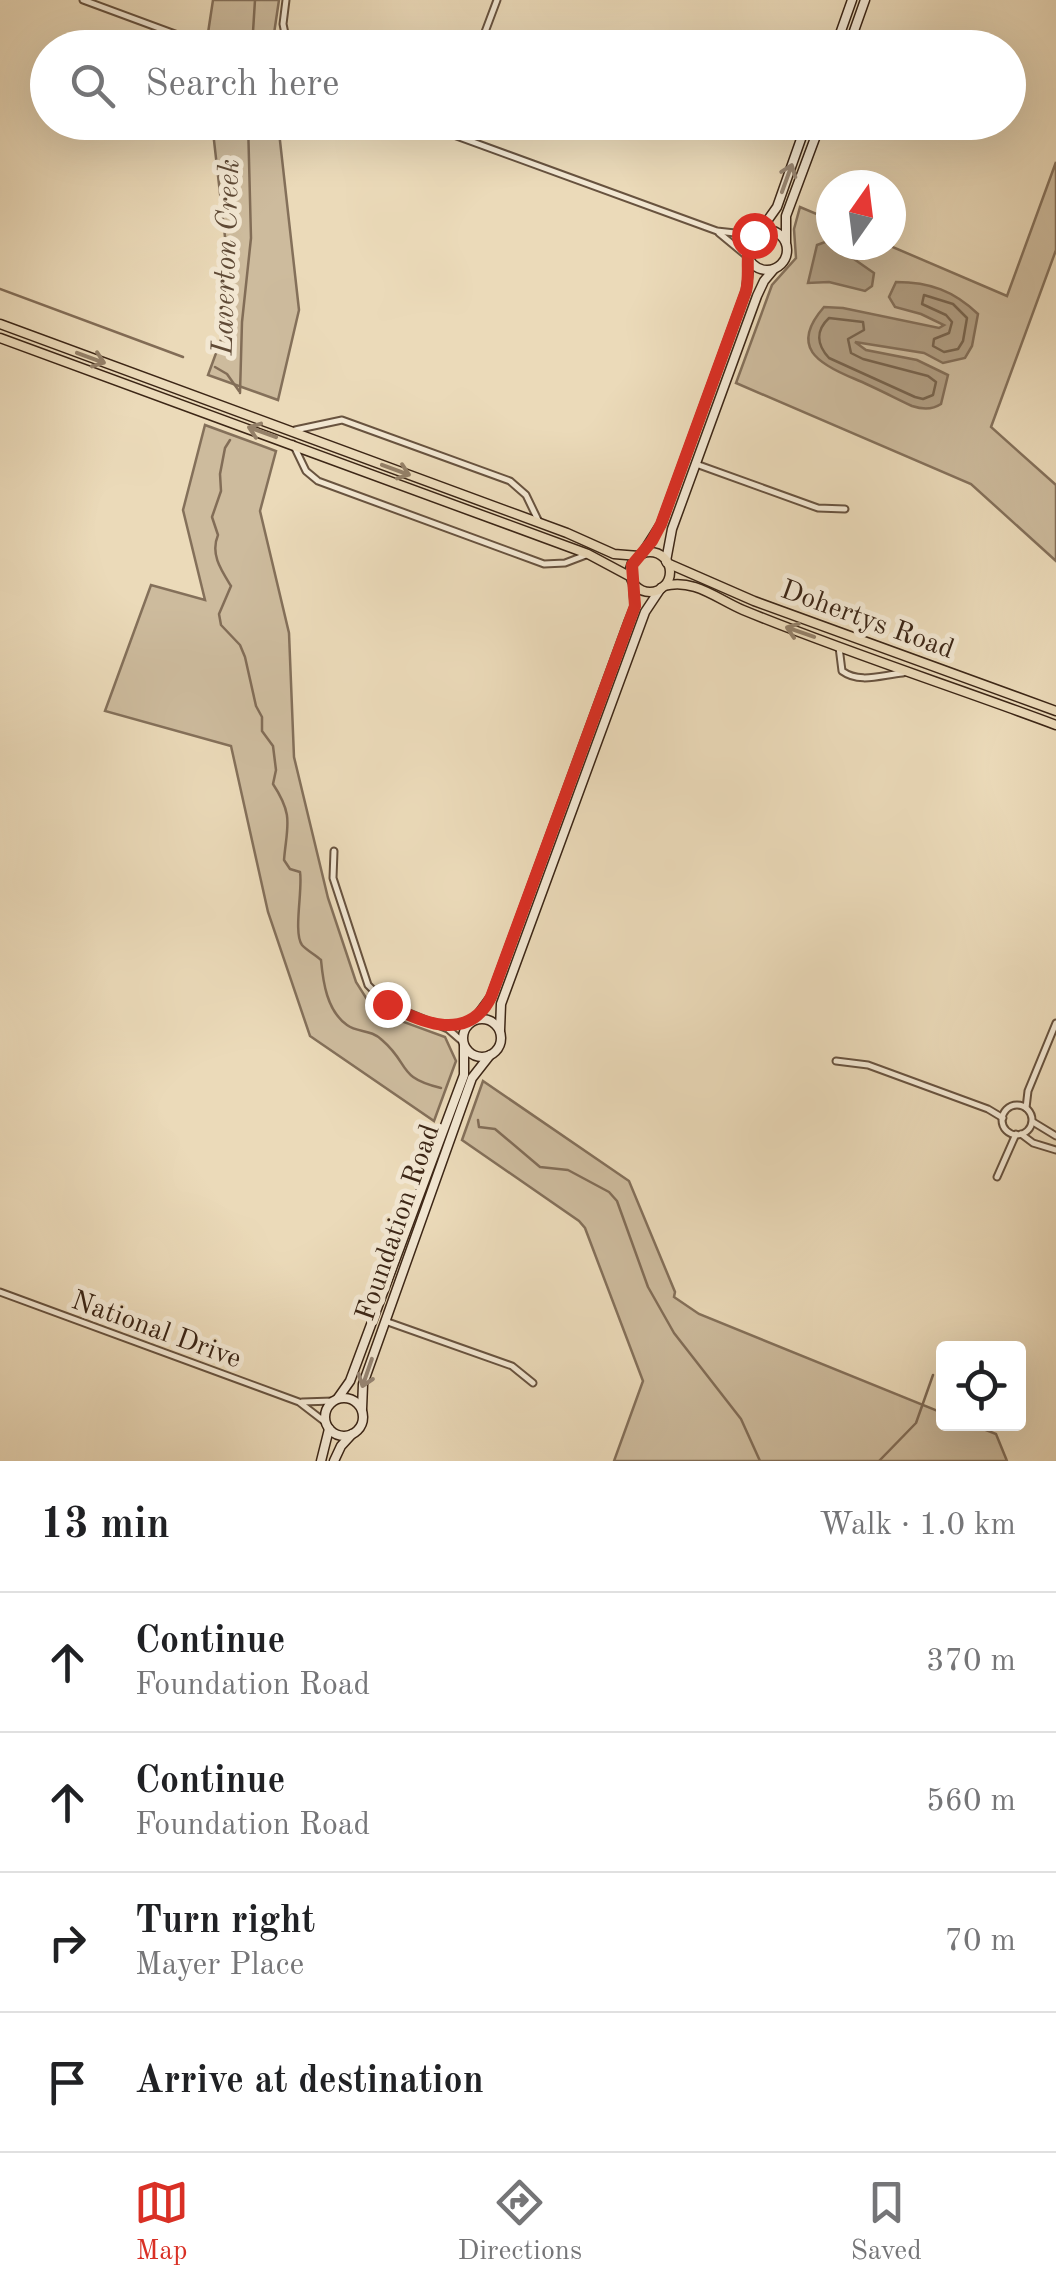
<!DOCTYPE html>
<html lang="en">
<head>
<meta charset="utf-8">
<style>
  body { margin:0; font-family:"Old Standard TT",serif; background:#f2f2f2; color:#202124 }
  .controls { position:absolute; right:30px; bottom:30px; display:grid; overflow:hidden; border-radius:10px; box-shadow:0 10px 40px #0002 }
  .controls button { width:90px; height:90px; display:grid; place-items:center; padding:0; border:0; border-bottom:2px solid #e0e0e0; background:#fff; color:#202124; font:50px sans-serif }
  .compass { position:absolute; left:816px; top:170px; width:90px; height:90px; border-radius:50%; background:#fff; box-shadow:0 10px 40px #0002; rotate:14deg }
  .stop { position:absolute; width:30px; height:30px; margin:-22px; border:8px solid #d93025; border-radius:50%; background:#fff }
  .stop.end { background:#d93025; border-color:#fff; box-shadow:0 2px 10px #0008 }
  .list { margin:0; padding:0; list-style:none }
  h2 { display:flex; justify-content:space-between; align-items:center; height:130px; margin:0; padding:0 40px; font-size:42px }
  h2 small { font-size:32px; font-weight:400; color:#757577 }
  .list li { display:grid; grid-template-columns:65px 1fr auto; gap:30px; align-items:center; box-sizing:border-box; height:140px; padding:0 40px; border-top:2px solid #e0e0e0 }
  .list b { display:block; font-size:38px; white-space:nowrap }
  .list p { margin:0; font-size:32px; white-space:nowrap; color:#757577 }
  .list em { font-size:32px; font-style:normal; color:#757577 }
  .icon { flex:none; width:55px; height:55px; fill:none; stroke:currentColor; stroke-width:2; stroke-linecap:round; stroke-linejoin:round }
  .map { position:relative; flex:none; width:1056px; height:1461px; overflow:hidden }
  .search { position:absolute; background:#fff; box-shadow:0 10px 40px #0002; left:30px; right:30px; top:30px; height:110px; display:flex; align-items:center; gap:25px; box-sizing:border-box; padding:0 35px; border-radius:55px; color:#757577; font-size:38px }
  .sheet { height:690px; background:#fff }
  nav { display:flex; justify-content:space-around; align-items:center; box-sizing:border-box; height:140px; border-top:2px solid #e0e0e0; background:#fff; font-size:28px; color:#757577 }
  nav a { display:grid; justify-items:center; gap:5px }
  nav .on { color:#d93025 }
  .map>svg:first-child { display:block }
  .green { fill:#cdbb9d; stroke:#84705a; stroke-width:2.5 }
  .water { fill:#b09d82; stroke:#826d57; stroke-width:2.5 }
  .lines { fill:none; stroke-linecap:round; stroke-linejoin:round }
  .shore { stroke:#76624c; stroke-width:2.5 }
  .stream { stroke:#826d57; stroke-width:2.5 }
  .street-casing { stroke:#68533f; stroke-width:9 }
  .secondary-casing { stroke:#3c2616; stroke-width:11 }
  .primary-casing { stroke:#3c2616; stroke-width:11 }
  .street { stroke:#f2e7d2; stroke-width:5 }
  .secondary { stroke:#f2e7d2; stroke-width:8 }
  .primary { stroke:#ebdab9; stroke-width:8 }
  .oneway { stroke:#978674 }
  .oneway2 { stroke:#948068 }
  .route { stroke:#d93025; stroke-width:12 }
  .labels { text-anchor:middle; stroke-width:10; stroke-linejoin:round; paint-order:stroke }
  .street-label { font-size:28px; fill:#3c2616; stroke:#f2e7d2 }
  .water-label { font-size:30px; font-style:italic; fill:#5f4a36; stroke:#f2e7d2 }
</style>
</head>
<body>
<div class="map">
<svg width="1056" height="1461" viewBox="0 0 1056 1461">
  <rect width="100%" height="100%" fill="#ebdab9"/>
  <filter id="stains"><feTurbulence type="fractalNoise" baseFrequency=".002" numOctaves="4"/><feColorMatrix values="0 0 0 0 .2 0 0 0 0 .09 0 0 0 0 .02 0 0 0 .5 -.17"/></filter>
  <radialGradient id="worn" r=".72"><stop offset=".6" stop-color="#630" stop-opacity="0"/><stop offset="1" stop-color="#630" stop-opacity=".3"/></radialGradient>
  <g class="green">
    <path d="M213,0h66l-7,47h-24l-40,-14z"/>
    <path d="M212,123h66l21,187 -21,90 -70,-25 25,-68z"/>
    <path d="M1056,162v88l-65,177 65,58v76l-85,-77 -235,-101 36,-98 24,-27 -2,-29 6,-22 31,13v25h57l119,51z"/>
    <path d="M205,425l71,26 -16,60 29,122 5,124 34,141 28,84 12,19 22,16 55,20 11,24 -22,60 -124,-85 -42,-124 -37,-166 -126,-35 46,-126 54,15 -22,-90z"/>
    <path d="M483,1081l146,100 46,111 -1,5 25,17 244,99 1,11h27l25,10 11,27h-393l29,-80 -58,-153 -6,-7 -117,-81z"/>
  </g>
  <g class="water">
    <path d="M828,241l46,32 -2,13 -7,5 -36,-9 -21,1 9,-38z"/>
    <path d="M896,282c34,0 58,9 82,32l-6,32 -7,12 -22,5 -19,-10 -69,-11 11,8 51,10 31,15 -7,29c-9,6 -20,5 -29,2 -19,-9 -38,-19 -57,-27 -37,-15 -66,-32 -31,-72l19,1 96,20 5,-3 -23,-11 -26,-7 -6,-10z"/>
  </g>
  <g class="lines">
    <g class="shore">
      <path d="M924,295l29,9 14,14 -4,23 -5,8 -14,3 -11,-6 1,-7 15,-6 3,-11 -6,-7 -24,-11z"/>
      <path d="M829,318l34,4 1,8 -16,9 3,14 12,6 65,17 8,6 -3,13 -10,4 -8,-2 -86,-39c-12,-13 -14,-27 0,-40z"/>
    </g>
    <g class="stream">
      <path d="M252,48l3,-48"/>
      <path d="M0,289l183,68"/>
      <path d="M215,367l12,7 12,17"/>
      <path d="M240,393l2,-71 9,-84 -3,-116"/>
      <path d="M230,440l-5,8 -5,26 1,17 -9,26 6,18c-8,19 3,35 13,51l-12,28 2,11 19,20 5,12 11,49 6,11v14l11,15 3,24 -3,14c21,32 14,41 11,76l6,9 10,3c3,17 -7,61 2,73 4,5 14,10 19,15 2,22 6,51 26,65 11,8 24,4 35,15 29,25 14,37 59,48"/>
      <path d="M478,1120l1,7 16,2 45,38 28,3 41,22 8,9 31,86 26,46 67,86 19,42"/>
      <path d="M879,1461l37,-38 17,-48"/>
    </g>
    <g class="street-casing">
      <g id="street">
        <path d="M83,0l130,48"/>
        <path d="M286,0l-3,24 5,24"/>
        <path d="M479,48l18,-48"/>
        <path d="M418,122l299,109 36,4"/>
        <path d="M447,133l4,-11"/>
        <path d="M719,233l29,24"/>
        <path d="M295,430l47,-10 168,61 16,14 13,27"/>
        <path d="M293,444l13,27 12,10 226,83 21,-1 21,-8"/>
        <path d="M696,464l122,44 27,1"/>
        <path d="M839,647l3,24c18,13 39,4 61,2"/>
        <path d="M334,851l-1,27 35,107 19,19 61,25 15,13"/>
        <path d="M448,1026l24,-5"/>
        <path d="M836,1061l32,4 120,44 15,9"/>
        <circle cx="1017" cy="1120" r="15"/>
        <path d="M1026,1108l2,-17 28,-68"/>
        <path d="M1033,1122l23,14"/>
        <path d="M1021,1134l12,9 23,7"/>
        <path d="M997,1177l19,-43"/>
        <path d="M0,1292l299,110 26,20"/>
        <path d="M385,1321l127,45 21,17"/>
        <path d="M302,1402l31,-1"/>
      </g>
    </g>
    <g class="secondary-casing">
      <g id="secondary">
        <path d="M835,48l17,-48"/>
        <path d="M848,48l17,-48"/>
        <circle cx="767" cy="250" r="20"/>
        <path d="M760,231l17,-24 30,-85"/>
        <path d="M786,242v-26l35,-94"/>
        <path d="M642,554l19,-30 85,-233 4,-30"/>
        <path d="M666,561l6,-32 85,-233 7,-15 10,-12"/>
        <circle cx="482" cy="1038" r="19"/>
        <path d="M474,1020l17,-23 138,-376 6,-15 -2,-25"/>
        <path d="M500,1030l1,-26 144,-392 16,-24"/>
        <circle cx="344" cy="1417" r="19"/>
        <path d="M338,1398l12,-17 114,-306v-29"/>
        <path d="M362,1409l1,-25 109,-306 18,-23"/>
        <path d="M321,1461l8,-32"/>
        <path d="M334,1461l7,-15 11,-12"/>
      </g>
    </g>
    <g class="primary-casing">
      <g id="primary">
        <path d="M0,324l567,209 47,21 25,2"/>
        <path d="M0,338l588,216 43,23"/>
        <circle cx="650" cy="572" r="20"/>
        <path d="M667,563l87,38 302,110"/>
        <path d="M664,586c30,-8 53,13 79,24 102,42 209,76 313,115"/>
      </g>
    </g>
    <use href="#street" class="street"/>
    <use href="#secondary" class="secondary"/>
    <use href="#primary" class="primary"/>
  </g>
  <defs><path id="oneway-shaft" d="M-6 0H5M1.5-3L5.5 0L1.5 3" fill="none" stroke-width="1.6" stroke-linecap="round" stroke-linejoin="round" transform="scale(2.5)"/></defs>
  <g class="oneway">
    <use href="#oneway-shaft" transform="translate(787 178) rotate(-70)"/>
    <use href="#oneway-shaft" transform="translate(367 1373) rotate(109)"/>
  </g>
  <g class="oneway2">
    <use href="#oneway-shaft" transform="translate(91 358) rotate(20)"/>
    <use href="#oneway-shaft" transform="translate(262 432) rotate(-160)"/>
    <use href="#oneway-shaft" transform="translate(396 470) rotate(20)"/>
    <use href="#oneway-shaft" transform="translate(800 632) rotate(-161)"/>
  </g>
  <g class="lines">
    <path class="route" d="M387,1004c36,20 82,38 104,-7l144,-391 -3,-41 20,-24 9,-17 85,-233c5,-19 -3,-40 8,-56"/>
  </g>
  <g class="labels">
    <g class="street-label">
      <text transform="translate(868 618) rotate(20)" y="10">Dohertys Road</text>
      <text transform="translate(396 1222) rotate(-71)" y="10">Foundation Road</text>
      <text transform="translate(157 1328) rotate(20)" y="10">National Drive</text>
    </g>
    <g class="water-label">
      <text transform="translate(225 257) rotate(-88)" y="10">Laverton Creek</text>
    </g>
  </g>
  <rect width="100%" height="100%" filter="url(#stains)"/>
  <rect width="100%" height="100%" fill="url(#worn)"/>
</svg>
<div class="controls">
<button><svg class="icon" aria-label="locate" viewBox="0 0 24 24"><circle cx="12" cy="12" r="6"/><path d="M12 2v4M12 18v4M2 12h4M18 12h4"/></svg></button>
</div>
<svg class="compass" viewBox="-18 -18 36 36"><path d="M0-13l5 13h-10z" fill="#e53935"/><path d="M0 13l5-13h-10z" fill="#757577"/></svg>
<div class="stop" style="left:754px;top:235px"></div>
<div class="stop end" style="left:387px;top:1004px"></div>
<div class="search"><svg class="icon" aria-label="search" viewBox="0 0 24 24"><circle cx="10" cy="10" r="6"/><path d="M15 15l6 6"/></svg>Search here</div>
</div>
<section class="sheet">
<h2>13 min<small>Walk · 1.0 km</small></h2>
<ul class="list">
<li><svg class="icon" aria-label="ahead" viewBox="0 0 24 24"><path d="M12 20V5M6 11l6-6 6 6"/></svg><div><b>Continue</b><p>Foundation Road</p></div><em>370 m</em></li>
<li><svg class="icon" aria-label="ahead" viewBox="0 0 24 24"><path d="M12 20V5M6 11l6-6 6 6"/></svg><div><b>Continue</b><p>Foundation Road</p></div><em>560 m</em></li>
<li><svg class="icon" aria-label="right" viewBox="0 0 24 24"><path d="M7 20v-9h11M14 6l5 5-5 5"/></svg><div><b>Turn right</b><p>Mayer Place</p></div><em>70 m</em></li>
<li><svg class="icon" aria-label="arrive" viewBox="0 0 24 24"><path d="M6 21V4h12l-3 4 3 4H6"/></svg><div><b>Arrive at destination</b></div></li>
</ul>
</section>
<nav>
<a class="on"><svg class="icon" aria-label="map" viewBox="0 0 24 24"><path d="M3 6l6-2 6 2 6-2v14l-6 2-6-2-6 2zM9 4v14M15 6v14"/></svg>Map</a>
<a><svg class="icon" aria-label="directions" viewBox="0 0 24 24"><path d="M12 3l9 9-9 9-9-9zM9 14v-3h6M13 9l2 2-2 2"/></svg>Directions</a>
<a><svg class="icon" aria-label="saved" viewBox="0 0 24 24"><path d="M7 4h10v16l-5-4-5 4z"/></svg>Saved</a>
</nav>
</body>
</html>
